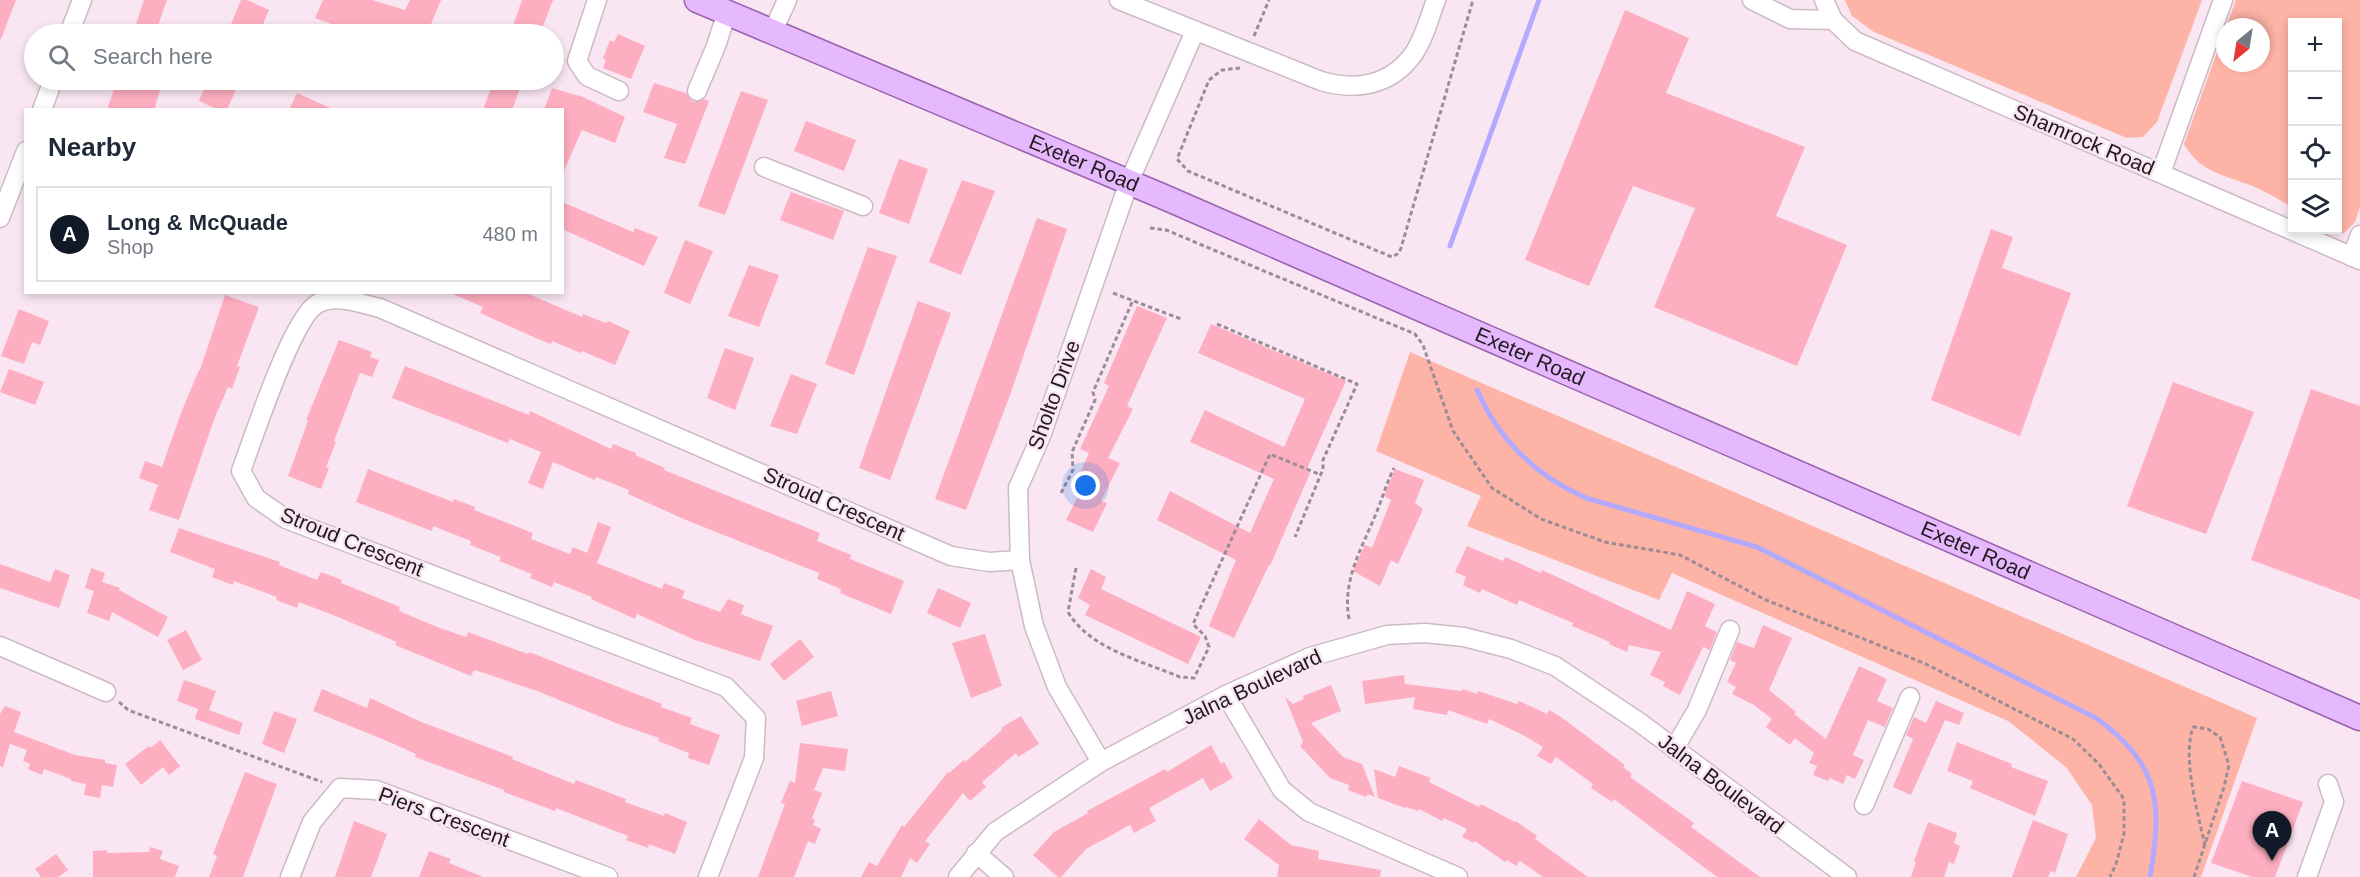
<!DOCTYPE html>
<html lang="en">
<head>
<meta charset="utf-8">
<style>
  body { margin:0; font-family:Helvetica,sans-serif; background:#f6f6f7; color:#1f2937 }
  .controls { position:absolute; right:18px; top:18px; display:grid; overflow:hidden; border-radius:0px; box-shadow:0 3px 9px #0003 }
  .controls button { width:54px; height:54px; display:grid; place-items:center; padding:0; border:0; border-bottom:2px solid #e0e1e3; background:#fff; color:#1f2937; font:30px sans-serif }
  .compass { position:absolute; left:2216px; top:18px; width:54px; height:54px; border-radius:50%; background:#fff; box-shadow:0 3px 9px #0003; rotate:210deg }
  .you { position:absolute; left:1086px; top:486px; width:21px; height:21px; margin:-15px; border:4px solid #fff; border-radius:50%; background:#1a73e8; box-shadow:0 0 0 9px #1a73e833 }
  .badge { display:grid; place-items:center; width:39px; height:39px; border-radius:50%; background:#111827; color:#fff; font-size:20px; font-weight:700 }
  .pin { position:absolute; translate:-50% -50px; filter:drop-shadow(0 2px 3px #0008) }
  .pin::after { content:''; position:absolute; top:32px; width:21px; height:18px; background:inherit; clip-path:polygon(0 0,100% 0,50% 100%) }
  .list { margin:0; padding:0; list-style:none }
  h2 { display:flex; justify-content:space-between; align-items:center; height:78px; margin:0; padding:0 24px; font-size:26px }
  h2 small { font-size:20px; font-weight:400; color:#747a83 }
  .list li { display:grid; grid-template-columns:39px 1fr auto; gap:18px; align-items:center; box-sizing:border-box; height:96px; margin:0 12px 12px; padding:0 12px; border:2px solid #e0e1e3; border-radius:0px }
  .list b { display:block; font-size:22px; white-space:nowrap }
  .list p { margin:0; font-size:20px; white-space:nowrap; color:#747a83 }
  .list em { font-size:20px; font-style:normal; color:#747a83 }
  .icon { flex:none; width:33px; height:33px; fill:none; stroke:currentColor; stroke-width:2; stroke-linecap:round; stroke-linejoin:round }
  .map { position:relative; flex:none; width:2360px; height:877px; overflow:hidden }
  .search { position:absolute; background:#fff; box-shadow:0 3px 9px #0003; left:24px; top:24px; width:540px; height:66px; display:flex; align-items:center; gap:15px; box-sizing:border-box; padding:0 21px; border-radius:33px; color:#747a83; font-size:22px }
  .panel { position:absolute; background:#fff; box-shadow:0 3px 9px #0003; left:24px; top:108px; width:540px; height:186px; border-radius:0px }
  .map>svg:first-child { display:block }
  .green { fill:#fdb3a6 }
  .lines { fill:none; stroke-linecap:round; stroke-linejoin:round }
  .stream { stroke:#b3a9fd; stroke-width:5 }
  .building { fill:#feaec1 }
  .minor-casing { stroke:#ccbac6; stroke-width:21 }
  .major-casing { stroke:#9762ae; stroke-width:27 }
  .path { stroke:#9a8d95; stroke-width:3; stroke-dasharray:4.5 3; stroke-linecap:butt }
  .minor { stroke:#fff; stroke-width:18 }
  .major { stroke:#e6b8fd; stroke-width:24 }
  .labels { text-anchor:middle; stroke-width:5; stroke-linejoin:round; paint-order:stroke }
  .street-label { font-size:21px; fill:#211a1e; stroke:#f9e6f2 }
</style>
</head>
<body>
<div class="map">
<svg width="2360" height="877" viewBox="0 0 2360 877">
  <rect width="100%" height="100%" fill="#f9e6f2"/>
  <g class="green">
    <path d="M1845,0h357l-45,122 -14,15 -16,1 -253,-106 -22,-16z"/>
    <path d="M2236,0h124v207l-5,15 -12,12 -8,-4h3v-208h-46v185c-12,-7 -24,-14 -37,-20 -29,-12 -54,-13 -71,-43l41,-114v33h36v-36h-35z"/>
    <path d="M1410,352l847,366 -56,159h-125l20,-39 -4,-33 -26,-38 -58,-46 -336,-148 -13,27 -192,-74 14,-30 -105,-45z"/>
  </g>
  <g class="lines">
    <g class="stream">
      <path d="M1450,246l89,-246"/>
      <path d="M1477,390c22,50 59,86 109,108l171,49 339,171c63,46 67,84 54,159"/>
    </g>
  </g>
  <g class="building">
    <path d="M0,0h16l-15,39h-1z"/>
    <path d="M144,0h23l-12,34h-22z"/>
    <path d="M241,0h6l22,10 -10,24h-32z"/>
    <path d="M323,0h49l33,10 5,-10h31l-14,34h-68l-44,-16z"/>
    <path d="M522,0h31l-13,34h-30z"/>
    <path d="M1625,10l64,28 -23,55 139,54 -29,69 71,29 -50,121 -143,-59 41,-99 -62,-22 -44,100 -64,-26z"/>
    <path d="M618,34l27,12 -14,33 -28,-11 3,-8 -3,-2 7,-18 4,2z"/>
    <path d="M117,80h23l21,7 -7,23h-47z"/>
    <path d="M208,80h32l-13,30h-8l-20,-9z"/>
    <path d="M494,80h29l-11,30h-29z"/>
    <path d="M654,83l32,10 7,9 11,-3 5,2 -24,63 -21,-6 13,-34 -34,-12z"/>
    <path d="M552,88l31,9 42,20 -10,26 -33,-13 -20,45v-65h-18z"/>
    <path d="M741,91l27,9 -43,115 -27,-9z"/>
    <path d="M297,93l38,17h-46z"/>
    <path d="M806,121l50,19 -12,31 -50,-20z"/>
    <path d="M899,159l29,10 -19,55 -30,-11z"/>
    <path d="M962,180l33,11 -34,84 -32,-13z"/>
    <path d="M791,192l53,19 -11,29 -53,-20z"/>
    <path d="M562,202l71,30 2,-4 23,9 -14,29 -82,-37z"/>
    <path d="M1037,218l30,11 -58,169 -43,112 -31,-11z"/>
    <path d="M1991,229l22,8 -11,31 69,25 -51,143 -89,-36z"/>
    <path d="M685,240l28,11 -23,53 -26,-11z"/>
    <path d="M868,247l29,9 -43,119 -29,-11z"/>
    <path d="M749,265l30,10 -20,52 -31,-11z"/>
    <path d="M448,292h76l58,25 1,-3 23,9 2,-2 22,10 -15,34 -33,-14 -1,2 -29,-12 -1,3 -13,-5 -58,-26 3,-6z"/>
    <path d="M225,295l34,12 -22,59 3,1 -8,22 -4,-2 -13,30 -36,103 -30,-10 9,-25 -19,-7 6,-17 17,6 19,-54 18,-43h1z"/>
    <path d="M918,301l33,12 -61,167 -31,-12z"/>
    <path d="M1137,306l30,12 -40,88 6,3 -25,49 12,5 -19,38 6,2 -14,29 -27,-12 13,-26 -7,-3 17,-38 -9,-4 29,-63 -5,-3z"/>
    <path d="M19,309l30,12 -9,24 -8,-3 -8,22 -23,-8z"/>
    <path d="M1211,324l135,57 -40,90 4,2 -40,93 -1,-1 -35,73 -25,-12 27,-66 -79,-40 13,-29 80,42 24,-54 -84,-37 15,-32 79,37 21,-48 -107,-46z"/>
    <path d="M339,340l33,12 -2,5 9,3 -7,17 -12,-4 -26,68 2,1 -10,25 3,1 -8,21 -33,-13 20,-55 -2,-1z"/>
    <path d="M725,348l29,10 -19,52 -28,-12z"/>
    <path d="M405,366l124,49 1,-4 81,38 2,-5 23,9 -1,2 30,13 -1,2 156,63 -3,8 34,14 -1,4 54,22 -13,33 -51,-21 1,-4 -24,-10 2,-6 -133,-53 -58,-26 1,-4 -33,-13 -1,3 -42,-18 -10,27 -15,-6 13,-31 -31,-13 -2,4 -116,-45z"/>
    <path d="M9,369l35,13 -9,23 -35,-13z"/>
    <path d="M791,374l26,10 -20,50 -27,-8z"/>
    <path d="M2173,382l81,30 -48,122 -79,-28z"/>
    <path d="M2311,389l49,17v194l-109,-40z"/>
    <path d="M368,469l85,33 1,-3 21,8 -1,3 59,23 -2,6 39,15 3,-7 14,6 11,-31 13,5 -14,36 65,26 2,-6 21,8 -3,7 38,14 8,-13 16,6 -3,9 2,1 30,11 -13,35 -65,-21 -58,-26 -2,5 -44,-20 1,-2 -38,-15 -2,5 -22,-9 2,-4 -33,-13 2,-4 -31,-12 1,-4 -38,-15 -1,5 -76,-29z"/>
    <path d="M1395,469l29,11 -9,23 8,6 -25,55 -7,-4 -11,26 -27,-15 12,-26 7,3 19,-48 -7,-4z"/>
    <path d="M179,528l101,34 -1,3 38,15 4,-8 21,8 -1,3 59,24 -1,4 38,16 29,10 2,-5 60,22 1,-2 133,52 -1,3 31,11 -2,6 30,11 -11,30 -21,-7 1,-5 -31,-12 1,-3 -38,-13 -84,-34 -59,-20 -4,-1 -3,6 -76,-31 2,-3 -59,-25 -39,-15 -2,6 -21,-8 1,-3 -43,-16 -1,4 -21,-8 3,-8 -45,-17z"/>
    <path d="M1467,546l36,15 2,-4 36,16 1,-3 129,60 16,-39 28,13 -10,22 12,6 -7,18 -7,-3 -23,48 -17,-9 2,-4 -15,-7 11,-23 -32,-7 -2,7 -18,-8 1,-2 -38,-16 1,-3 -54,-23 -2,5 -35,-16 -2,4 -17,-8 3,-8 -11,-5z"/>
    <path d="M0,564l50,18 5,-13 15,6 -11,33 -59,-20z"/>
    <path d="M91,568l14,5 -3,9 18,6 -1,2 49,27 -10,20 -46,-25 -3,9 -22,-8 7,-22 -9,-3z"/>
    <path d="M1091,569l15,8 -5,12 100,48 -13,27 -103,-49 5,-10 -12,-7z"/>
    <path d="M938,588l33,15 -11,25 -33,-15z"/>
    <path d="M1763,625l29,13 -23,52 27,22 -2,2 32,25 33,-73 28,13 -10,22 16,7 -8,19 -17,-7 -15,35 11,5 -9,19 -8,-4 -4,9 -13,-6 -2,3 -15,-6 4,-9 -8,-3 5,-10 -19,-15 -5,7 -24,-18 6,-8 -18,-14 -22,-11 4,-7 -9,-5 9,-19 -6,-3 7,-18 17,6z"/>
    <path d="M186,630l16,30 -19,10 -16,-30z"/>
    <path d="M985,634l17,52 -31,12 -19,-55z"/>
    <path d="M800,639l14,18 -30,24 -14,-17z"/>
    <path d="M1404,675l1,9 57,7 1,-2 14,5 1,-3 39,13 2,-3 28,13 2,-4 12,7 64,48 -2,2 9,7 -2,3 64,46 -3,4 69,50h-43l-103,-78 -2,3 -21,-14 2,-4 -37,-27 -5,7 -14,-8 6,-9 -20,-12 -34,-16 -2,5 -39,-14 -1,5 -34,-6 2,-12 -50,7 -3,-23z"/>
    <path d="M184,680l32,11 -7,19 34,13 -4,12 -44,-16 3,-10 -21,-8z"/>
    <path d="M1331,685l10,26 -30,12 32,34 19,7 13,33 -7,-3 -2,3 -18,-7 1,-5 -19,-7 -30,-32 3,-4 -18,-45 8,7 11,-5 -1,-3z"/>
    <path d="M322,689l45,19 3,-10 49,23 94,36 -1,2 25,10 37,15 2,-4 50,19 -1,3 39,14 1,-3 22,9 -12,32 -26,-10 -1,4 -22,-8 2,-4 -72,-28 -1,3 -51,-19v-2l-89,-33 1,-3 -29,-13 -74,-30z"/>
    <path d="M831,691l7,25 -36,10 -6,-25z"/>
    <path d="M1936,701l28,12 -5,12 -14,-5 -34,75 -18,-8 20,-48 -7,-4 8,-18 12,6z"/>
    <path d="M5,706l16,6 -7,20 61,23 30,5v3l12,2 -4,22 -11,-2 -2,13 -16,-3 2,-11 -15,-3v-2l-27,-10 -2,6 -14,-6 2,-5 -7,-3 4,-11 -17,-6 -7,23 -3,-1v-52z"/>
    <path d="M274,711l23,8 -13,34 -22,-9z"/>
    <path d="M1021,716l18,28 -21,13 -2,-4 -34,29 4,5 -16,14 -7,-8 -38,48 5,3 -13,19 -7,-5 -9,19h-40l8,-15 8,4 25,-41 2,2 44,-55 1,1 15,-13 1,2 37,-32 -1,-2z"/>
    <path d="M160,740l20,26 -11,9 -6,-8 -22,18 -16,-21 24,-18 2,2z"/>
    <path d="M1957,742l55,22 -1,3 37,14 -13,35 -65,-28 3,-7 -26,-10z"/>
    <path d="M800,743l48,6 -3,22 -22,-3 -9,22 8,3 -10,25 3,2 -2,5 8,4 -6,15 -7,-3 -14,36h-36l27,-73 -4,-1 9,-22 5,2z"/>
    <path d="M1211,745l10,19 3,-2 9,16 -23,13 -7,-13 -54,30 7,13 -22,12 -4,-8 -44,24 -25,28h-3l-25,-22 21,-23 34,-19 -1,-2 78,-42 2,3z"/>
    <path d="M1399,766l32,12 -2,4 50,25 2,-3 34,18 1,-1 21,15 -2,3 53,38h-45l-23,-16 -4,5 -9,-6 -2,2 -30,-21 -1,2 -12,-6 5,-8 -23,-11 -2,3 -23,-12 -1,2 -12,-4 -1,1 -27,-10 -4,-29 21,8z"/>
    <path d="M245,772l32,12 -34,93h-34l8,-21 -4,-2z"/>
    <path d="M2242,781l61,21 -28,75h-23l-41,-14z"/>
    <path d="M1259,819l32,26 28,6 -1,8 63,11 -1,7h-103l2,-12 -35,-26z"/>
    <path d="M2033,820l35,14 -13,39 -4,-2 -3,6h-36z"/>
    <path d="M354,821l33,13 -16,43h-36z"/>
    <path d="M1928,822l29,11 -3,10 6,3 -6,18 -5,-2 -5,15h-33l5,-15 -2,-1z"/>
    <path d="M150,847l13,4 -3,8 19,7 -4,11h-82v-26l14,-1v3l42,-1z"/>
    <path d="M429,851l22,8 -2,4 34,14h-64z"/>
    <path d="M56,854l12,16 -10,7h-17l-6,-8z"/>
  </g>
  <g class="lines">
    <g class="minor-casing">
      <g id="minor">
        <path d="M597,0l-20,61 10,15 32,15"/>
        <path d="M1119,0l202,81c34,10 68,5 91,-25 12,-16 17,-38 24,-56"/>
        <path d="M1752,0l38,19 43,1"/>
        <path d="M1824,0l9,20 22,21 505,219"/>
        <path d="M773,31l14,-31"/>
        <path d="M69,34l13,-34"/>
        <path d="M697,91l19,-45 11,-34"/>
        <path d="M42,110l11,-30"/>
        <path d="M764,167l99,39"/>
        <path d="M2161,173l62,-173"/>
        <path d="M0,218l26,-67"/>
        <path d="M2352,257l8,-22"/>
        <path d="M0,646l106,46"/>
        <path d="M1226,695l56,95 27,22 149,65"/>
        <path d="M1674,749l23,-39 33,-80"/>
        <path d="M1101,762l-44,-75 -23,-61 -14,-66 -2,-72 23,-52 88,-254 66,-151"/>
        <path d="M1864,805l46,-108"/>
        <path d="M976,853l28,24"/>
        <path d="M290,877l22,-55 28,-34 36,2 232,87"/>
        <path d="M708,877l46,-119 2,-40 -30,-31 -440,-168 -30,-21 -15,-27c12,-32 51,-153 76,-167 19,-11 44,0 63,4l571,248 38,6 31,-2"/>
        <path d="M958,877l37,-45 106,-70 125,-67 84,-38 77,-22 38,-2 39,4 47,12 44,17 84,56 208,155"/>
        <path d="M2307,877l27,-75 -6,-18"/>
      </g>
    </g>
    <g class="major-casing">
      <g id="major">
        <path id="s1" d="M697,0l467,197 1196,521"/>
      </g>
    </g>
    <g class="path">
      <path d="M1254,36l15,-36"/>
      <path d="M1240,68l-18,2 -13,10 -32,79 11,12 204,86 7,-4 2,-5 72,-248"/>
      <path d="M1150,228l16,2 249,104 8,11 30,86 39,57 49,31 64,23 75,13 86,45 160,64 147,75 26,25 25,35v35l-8,30 -6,13"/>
      <path d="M1113,293l68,26"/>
      <path d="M1217,324l140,60 -34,76v9l-28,68"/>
      <path d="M1061,493l12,-23 -1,-18 23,-52 -2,-8 40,-92"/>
      <path d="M1076,568l-8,44c22,37 74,49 112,65l14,1 15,-31 -4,-11 -12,-12 77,-170 51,21"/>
      <path d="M1349,619c-7,-38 12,-69 26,-103 7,-16 11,-32 19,-48"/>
      <path d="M119,702l9,8 194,72"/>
      <path d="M2194,877l30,-90 5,-22 -9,-28 -12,-8 -15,-2c-11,33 5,85 12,119"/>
    </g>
    <use href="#minor" class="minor"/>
    <use href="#major" class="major"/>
  </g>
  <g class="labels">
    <g class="street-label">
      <text transform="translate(2084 140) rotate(23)" y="7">Shamrock Road</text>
      <text dy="7" stroke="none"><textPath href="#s1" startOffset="420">Exeter Road</textPath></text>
      <text dy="7" stroke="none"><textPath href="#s1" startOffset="906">Exeter Road</textPath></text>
      <text transform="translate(1054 395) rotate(-70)" y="7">Sholto Drive</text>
      <text transform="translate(834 504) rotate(24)" y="7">Stroud Crescent</text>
      <text transform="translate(352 542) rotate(22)" y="7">Stroud Crescent</text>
      <text dy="7" stroke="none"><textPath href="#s1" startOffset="1392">Exeter Road</textPath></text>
      <text transform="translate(1252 687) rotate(-25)" y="7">Jalna Boulevard</text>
      <text transform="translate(1721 784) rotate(37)" y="7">Jalna Boulevard</text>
      <text transform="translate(444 817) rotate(20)" y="7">Piers Crescent</text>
    </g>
  </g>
</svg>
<div class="controls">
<button>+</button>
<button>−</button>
<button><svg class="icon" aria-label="locate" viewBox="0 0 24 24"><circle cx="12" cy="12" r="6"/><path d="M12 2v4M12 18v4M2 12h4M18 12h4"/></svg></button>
<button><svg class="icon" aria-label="layers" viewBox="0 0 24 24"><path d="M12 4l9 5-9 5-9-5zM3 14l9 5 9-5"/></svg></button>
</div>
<svg class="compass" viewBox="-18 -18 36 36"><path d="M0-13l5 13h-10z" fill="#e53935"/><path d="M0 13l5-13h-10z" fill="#747a83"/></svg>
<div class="you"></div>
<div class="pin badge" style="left:2272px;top:861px">A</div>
<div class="search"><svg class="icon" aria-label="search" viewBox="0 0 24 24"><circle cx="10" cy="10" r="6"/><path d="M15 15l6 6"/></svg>Search here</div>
<section class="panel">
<h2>Nearby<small></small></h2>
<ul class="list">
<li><span class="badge">A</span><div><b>Long &amp; McQuade</b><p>Shop</p></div><em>480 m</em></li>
</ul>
</section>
</div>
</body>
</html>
